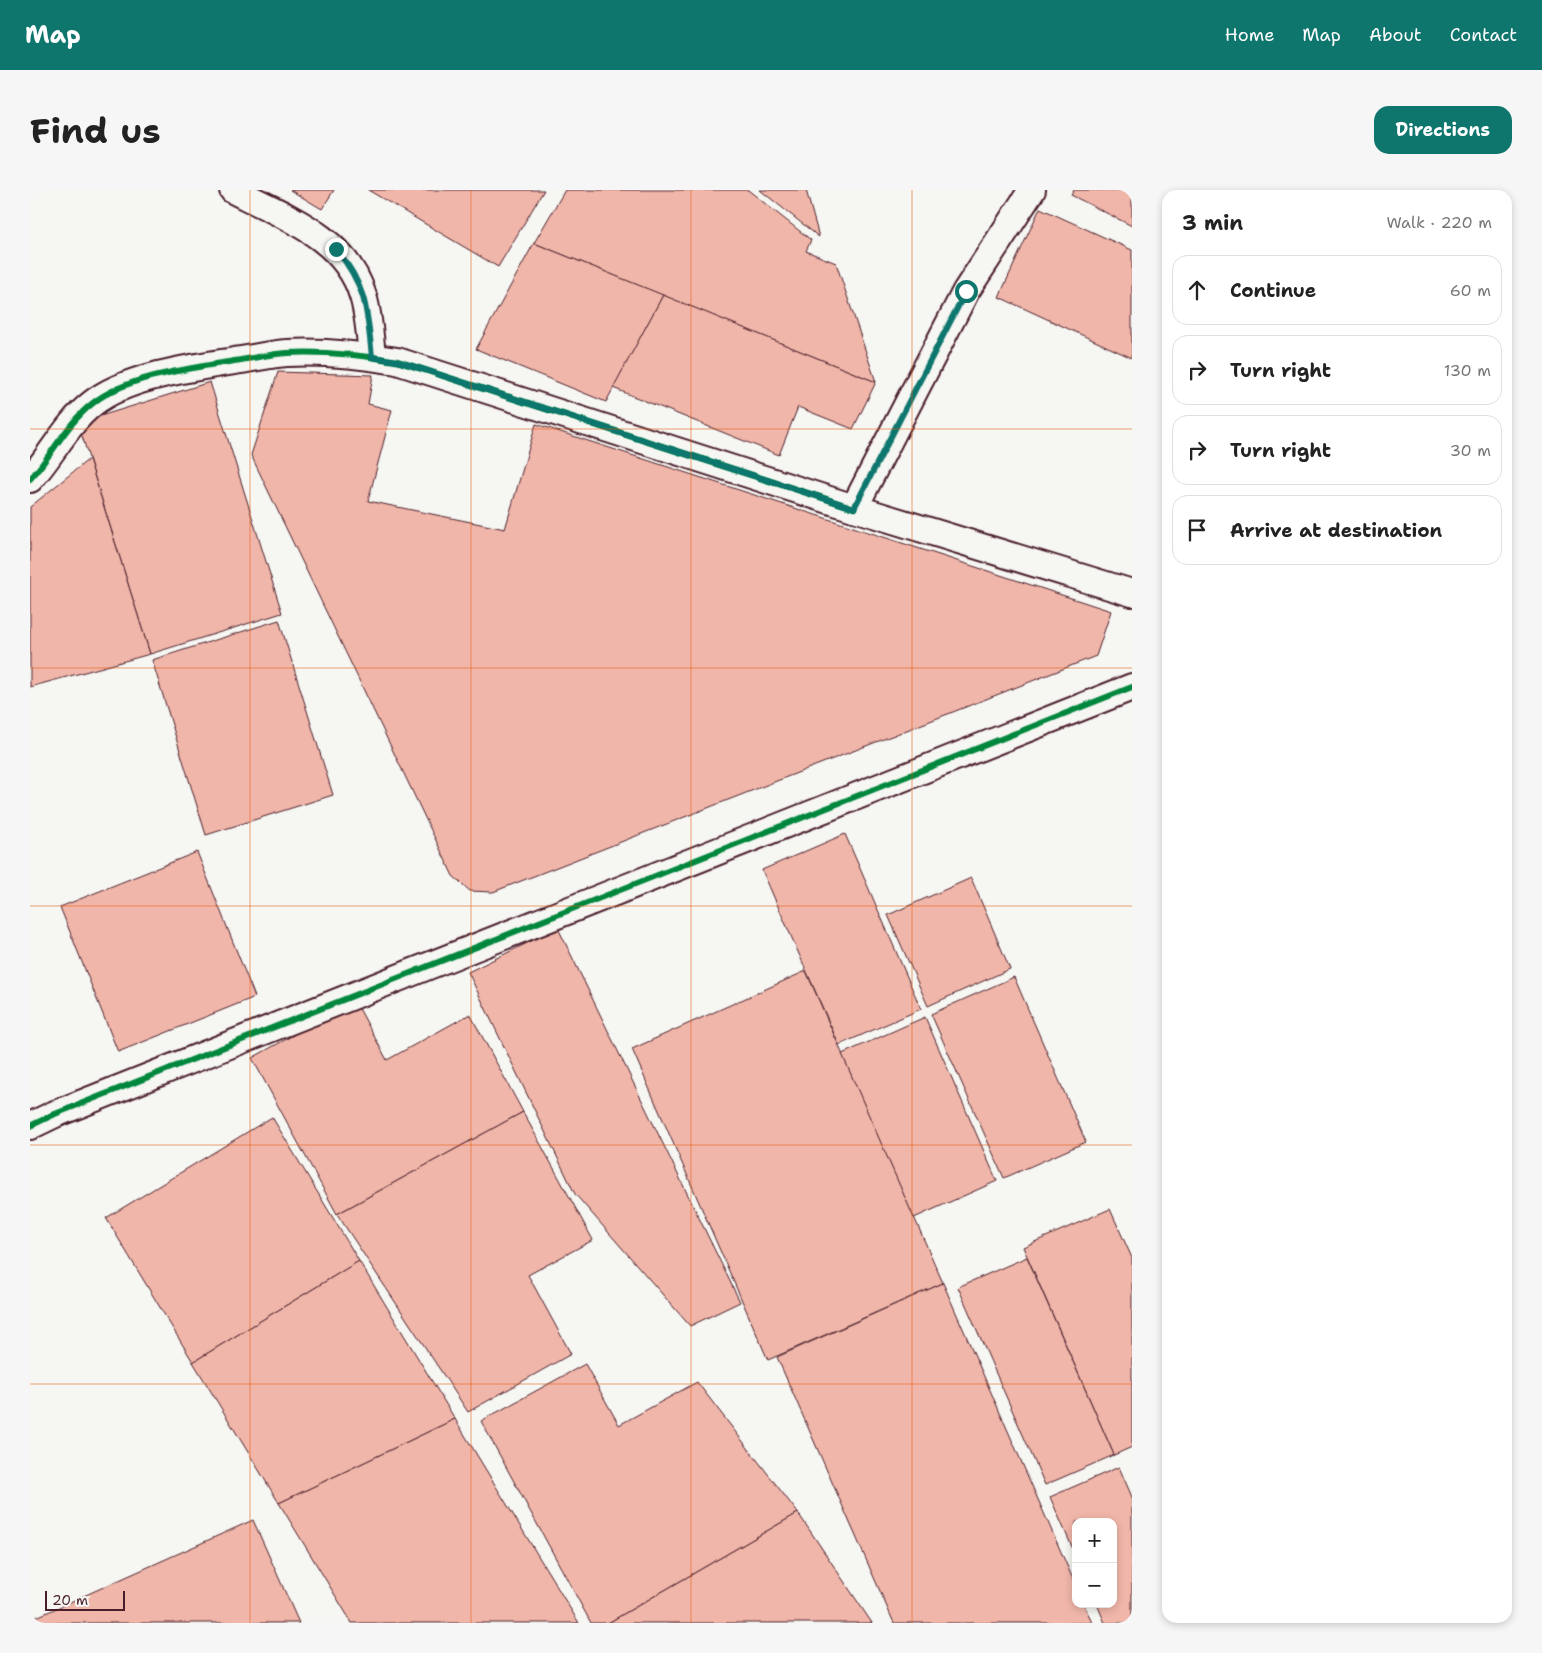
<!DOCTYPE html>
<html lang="en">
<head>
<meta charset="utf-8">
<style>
  body { margin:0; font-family:"Shantell Sans",sans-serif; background:#f6f6f6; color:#222 }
  .controls { position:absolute; right:15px; bottom:15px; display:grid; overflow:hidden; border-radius:10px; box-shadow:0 2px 8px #0003 }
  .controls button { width:45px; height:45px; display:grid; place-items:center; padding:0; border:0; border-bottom:1px solid #e0e0e0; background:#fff; color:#222; font:25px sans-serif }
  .scale { position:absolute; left:15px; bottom:12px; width:80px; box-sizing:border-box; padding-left:5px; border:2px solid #4a1f2b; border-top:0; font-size:14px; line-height:18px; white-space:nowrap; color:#4a1f2b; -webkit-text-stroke:4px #f6f6f2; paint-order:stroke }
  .stop { position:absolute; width:15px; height:15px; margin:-11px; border:4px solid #0f766e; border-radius:50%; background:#fff }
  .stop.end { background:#0f766e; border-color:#fff; box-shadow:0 1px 5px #0008 }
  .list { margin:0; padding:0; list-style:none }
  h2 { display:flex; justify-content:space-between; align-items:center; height:65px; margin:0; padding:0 20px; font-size:21px }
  h2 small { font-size:16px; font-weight:400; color:#767676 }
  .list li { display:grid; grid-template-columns:32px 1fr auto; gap:15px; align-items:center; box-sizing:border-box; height:70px; margin:0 10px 10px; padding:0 10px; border:1px solid #e0e0e0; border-radius:15px }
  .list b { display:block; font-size:19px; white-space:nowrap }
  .list em { font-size:16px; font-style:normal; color:#767676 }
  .icon { flex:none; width:28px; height:28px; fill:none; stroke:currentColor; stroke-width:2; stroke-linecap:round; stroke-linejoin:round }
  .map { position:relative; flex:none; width:1102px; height:1433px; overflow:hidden; border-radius:15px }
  header { display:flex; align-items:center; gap:30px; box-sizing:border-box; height:70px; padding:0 25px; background:#0f766e; color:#fff }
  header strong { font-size:24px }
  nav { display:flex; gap:28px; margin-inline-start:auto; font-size:18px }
  .intro { display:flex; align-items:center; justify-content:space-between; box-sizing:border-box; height:120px; padding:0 30px }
  h1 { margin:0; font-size:35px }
  .button { padding:12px 22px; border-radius:15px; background:#0f766e; color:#fff; font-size:18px; font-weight:700 }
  main { display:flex; gap:30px; padding:0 30px }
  aside { flex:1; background:#fff; border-radius:15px; box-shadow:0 2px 8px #0003 }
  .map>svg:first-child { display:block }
  .building { fill:#f0b6a9; stroke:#4a1f2b }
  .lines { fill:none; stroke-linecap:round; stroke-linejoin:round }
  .street-casing { stroke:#4a1f2b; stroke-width:30 }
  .street { stroke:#f6f6f2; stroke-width:26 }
  .cycleway-casing { stroke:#f6f6f2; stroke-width:9 }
  .cycleway { stroke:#00873e; stroke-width:6 }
  .route { stroke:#0f766e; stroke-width:6 }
  .grid { fill:none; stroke:#e8590c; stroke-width:1; stroke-opacity:0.55 }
</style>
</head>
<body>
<header>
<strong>Map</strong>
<nav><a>Home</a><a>Map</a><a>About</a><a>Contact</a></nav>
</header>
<div class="intro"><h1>Find us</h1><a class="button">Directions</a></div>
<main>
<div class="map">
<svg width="1102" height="1433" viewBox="0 0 1102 1433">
  <rect width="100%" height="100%" fill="#f6f6f2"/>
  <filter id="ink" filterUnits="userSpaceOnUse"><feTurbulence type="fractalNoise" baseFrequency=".02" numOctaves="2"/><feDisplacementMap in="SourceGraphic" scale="10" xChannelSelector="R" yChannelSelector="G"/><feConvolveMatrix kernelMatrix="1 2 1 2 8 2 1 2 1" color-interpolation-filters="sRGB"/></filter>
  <g filter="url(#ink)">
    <g class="building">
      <path d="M260,0h44l-12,19z"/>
      <path d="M338,0h176l-46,77z"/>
      <path d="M535,0h183l63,50 -5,11 30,12 40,119 -342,-139z"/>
      <path d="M730,0h46l13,47z"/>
      <path d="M1044,0h58v36l-61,-31z"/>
      <path d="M1010,18l92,42v108l-133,-61z"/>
      <path d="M504,53l129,52 -57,107 -130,-53z"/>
      <path d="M633,105l213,87 -23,47 -55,-22 -19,48 -166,-67z"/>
      <path d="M248,182l95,3 -5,29 24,6 -24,91 137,28 31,-105 575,187 -15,45 -603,236 -23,-1 -17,-15 -202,-421z"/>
      <path d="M180,192l72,231 -132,41 -72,-231z"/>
      <path d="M59,269l61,195 -120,33v-180z"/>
      <path d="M249,430l54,175 -127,40 -54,-175z"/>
      <path d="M815,644l76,175 -82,36 -77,-175z"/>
      <path d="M167,662l58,145 -137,55 -58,-145z"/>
      <path d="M941,688l39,91 -82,37 -40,-91z"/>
      <path d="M528,738l182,374 -50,24 -115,-132 -107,-222z"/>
      <path d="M776,781l137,312 -175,77 -136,-311z"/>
      <path d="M984,787l72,165 -82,36 -73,-164z"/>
      <path d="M325,811l32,59 83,-46 53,98 -186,102 -85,-156z"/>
      <path d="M895,827l72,164 -83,37 -72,-164z"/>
      <path d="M493,922l70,128 -65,35 43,79 -103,58 -131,-198z"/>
      <path d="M242,927l87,144 -166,101 -87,-144z"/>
      <path d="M1080,1019l22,49v189l-18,8 -91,-208z"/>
      <path d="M997,1067l87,198 -69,30 -87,-198z"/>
      <path d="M329,1071l96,158 -176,84 -86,-141z"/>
      <path d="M913,1093l133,303v18h8l8,19h-198l-117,-266z"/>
      <path d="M555,1174l34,61 78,-43 101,131 -190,110h-17l-110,-202z"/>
      <path d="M425,1229l124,204h-227l-73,-120z"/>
      <path d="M1089,1277l13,30v126h-27l-8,-19h16v-82h-37v34l-26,-59z"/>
      <path d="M768,1323l74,110h-264z"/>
      <path d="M223,1330l46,103h-269v-3z"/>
    </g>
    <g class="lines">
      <g class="street-casing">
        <g id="street">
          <path d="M203,0c50,26 113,47 130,106 6,19 7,41 9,61"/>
          <path d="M1002,0l-66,101 -112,217 278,85"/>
          <path d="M0,289c22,-24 37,-56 63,-76 34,-27 99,-35 141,-42 18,-2 35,-7 53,-8 37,-2 74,2 110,8l457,147"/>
          <path d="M0,936l25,-12 1077,-427"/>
        </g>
      </g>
      <use href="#street" class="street"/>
      <g class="cycleway-casing">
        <g id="cycleway">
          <path d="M0,289c22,-24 37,-56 63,-76 34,-27 99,-35 141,-42 18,-2 35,-7 53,-8 37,-2 74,2 110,8l457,147"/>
          <path d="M0,936l25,-12 1077,-427"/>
        </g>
      </g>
      <use href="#cycleway" class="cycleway"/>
    </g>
  </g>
  <g class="lines" filter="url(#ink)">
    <path class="route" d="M306,59c31,38 31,61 36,108l25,4 457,147 112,-217"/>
  </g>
  <path class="grid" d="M220,0v1433M441,0v1433M661,0v1433M882,0v1433M0,239h1102M0,478h1102M0,716h1102M0,955h1102M0,1194h1102"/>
</svg>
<div class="controls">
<button>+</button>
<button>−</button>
</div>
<div class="scale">20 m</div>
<div class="stop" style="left:936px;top:101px"></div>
<div class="stop end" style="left:306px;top:59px"></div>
</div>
<aside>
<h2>3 min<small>Walk · 220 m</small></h2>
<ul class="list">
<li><svg class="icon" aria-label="ahead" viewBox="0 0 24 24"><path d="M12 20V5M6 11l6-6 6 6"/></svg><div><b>Continue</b></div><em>60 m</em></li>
<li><svg class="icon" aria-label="right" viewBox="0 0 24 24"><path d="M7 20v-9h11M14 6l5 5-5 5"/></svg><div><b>Turn right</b></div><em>130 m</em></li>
<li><svg class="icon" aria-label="right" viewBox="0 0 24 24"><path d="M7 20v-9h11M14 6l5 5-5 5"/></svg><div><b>Turn right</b></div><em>30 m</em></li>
<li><svg class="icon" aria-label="arrive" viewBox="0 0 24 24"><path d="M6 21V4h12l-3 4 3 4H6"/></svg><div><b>Arrive at destination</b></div></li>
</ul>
</aside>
</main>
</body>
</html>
